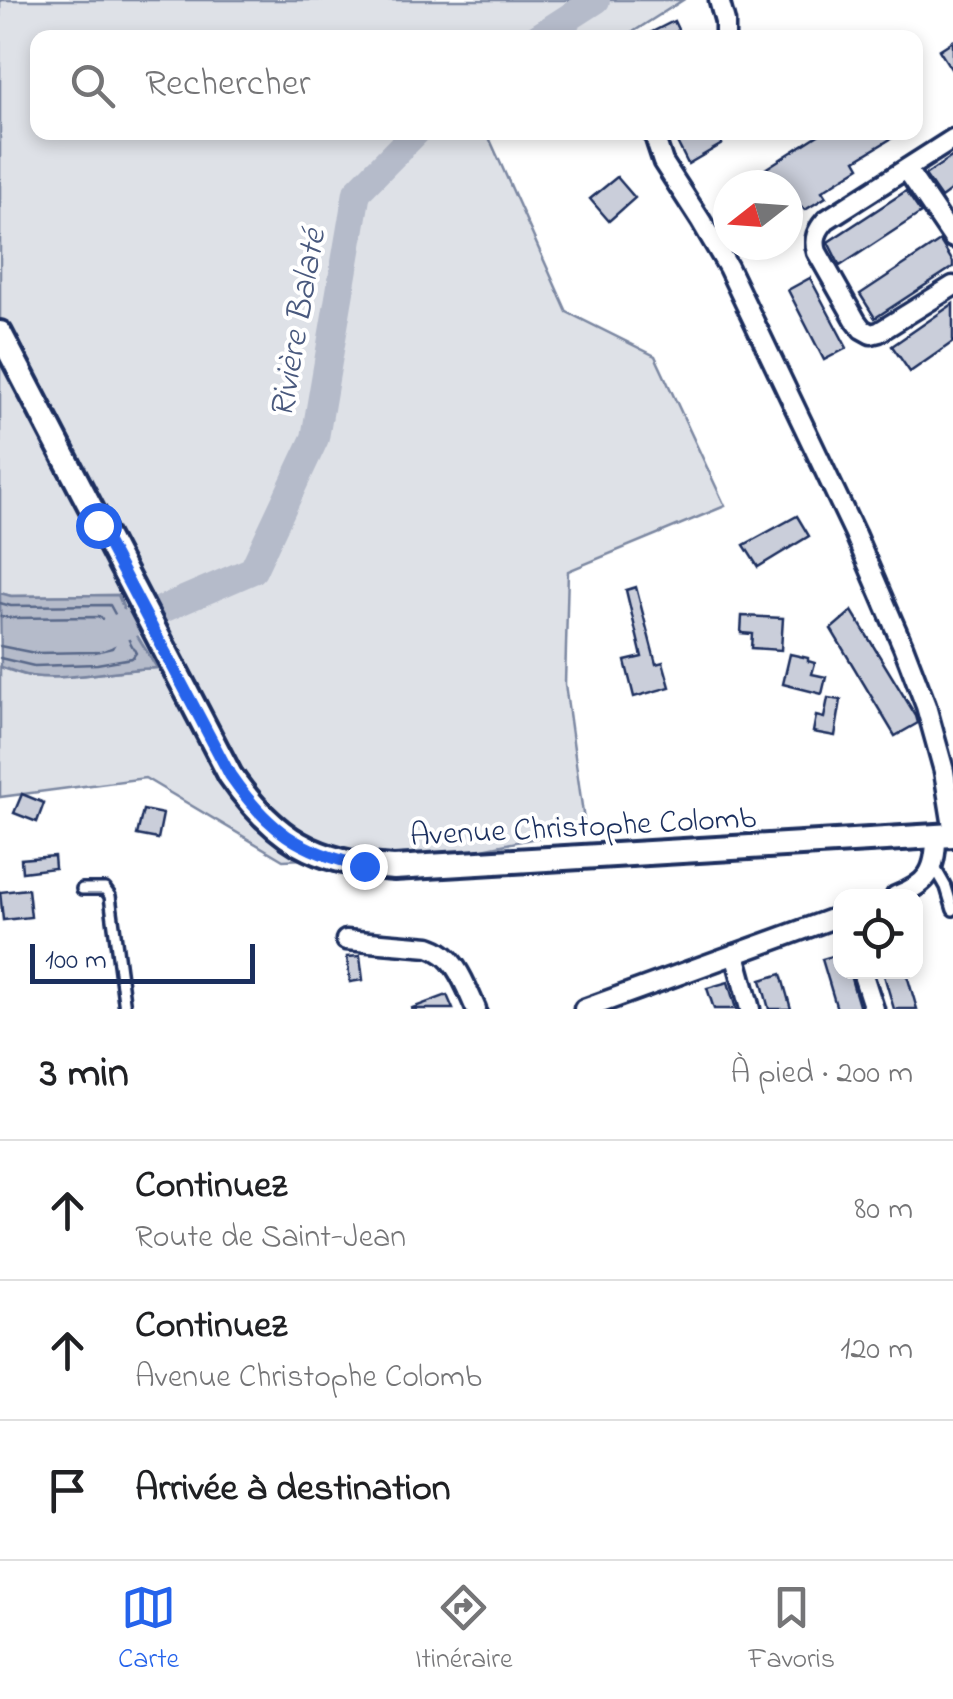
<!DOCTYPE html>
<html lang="fr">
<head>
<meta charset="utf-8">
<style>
  body { margin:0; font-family:"Indie Flower",sans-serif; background:#f6f6f6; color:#202124 }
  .controls { position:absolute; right:30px; bottom:30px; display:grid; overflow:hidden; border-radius:20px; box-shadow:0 5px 15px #0003 }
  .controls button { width:90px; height:90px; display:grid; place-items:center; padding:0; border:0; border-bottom:2px solid #e0e0e0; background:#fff; color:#202124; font:50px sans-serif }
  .compass { position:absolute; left:713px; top:170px; width:90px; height:90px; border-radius:50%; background:#fff; box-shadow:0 5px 15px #0003; rotate:253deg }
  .scale { position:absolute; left:30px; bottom:25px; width:225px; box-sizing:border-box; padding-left:10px; border:5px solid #1b2f5e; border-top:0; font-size:28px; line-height:35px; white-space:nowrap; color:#1b2f5e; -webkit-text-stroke:8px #fff; paint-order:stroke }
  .stop { position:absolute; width:30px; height:30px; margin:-22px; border:8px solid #2563eb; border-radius:50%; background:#fff }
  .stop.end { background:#2563eb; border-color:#fff; box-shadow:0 2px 10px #0008 }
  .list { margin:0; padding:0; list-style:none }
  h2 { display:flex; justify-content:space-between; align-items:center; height:130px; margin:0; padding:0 40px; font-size:42px }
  h2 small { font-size:32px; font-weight:400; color:#757577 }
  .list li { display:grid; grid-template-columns:65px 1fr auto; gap:30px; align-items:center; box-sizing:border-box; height:140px; padding:0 40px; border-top:2px solid #e0e0e0 }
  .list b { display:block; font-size:38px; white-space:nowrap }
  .list p { margin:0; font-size:32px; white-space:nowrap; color:#757577 }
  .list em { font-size:32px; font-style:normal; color:#757577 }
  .icon { flex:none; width:55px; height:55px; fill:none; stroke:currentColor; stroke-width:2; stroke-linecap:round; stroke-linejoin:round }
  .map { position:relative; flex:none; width:953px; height:1009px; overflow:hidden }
  .search { position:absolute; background:#fff; box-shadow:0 5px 15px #0003; left:30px; right:30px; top:30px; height:110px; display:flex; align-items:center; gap:25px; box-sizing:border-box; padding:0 35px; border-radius:20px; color:#757577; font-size:38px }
  .sheet { height:550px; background:#fff }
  nav { display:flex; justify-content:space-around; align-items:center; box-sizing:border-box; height:140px; border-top:2px solid #e0e0e0; background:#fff; font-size:28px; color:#757577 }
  nav a { display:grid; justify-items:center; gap:5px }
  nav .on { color:#2563eb }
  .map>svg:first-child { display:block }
  .green { fill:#dee1e7; stroke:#7c88a2; stroke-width:2.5 }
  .water { fill:#b5bbca; stroke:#77839f; stroke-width:2.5 }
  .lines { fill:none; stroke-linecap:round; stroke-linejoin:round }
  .shore { stroke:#596789; stroke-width:2.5 }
  .river { stroke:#b5bbca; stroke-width:28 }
  .building { fill:#caceda; stroke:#1b2f5e; stroke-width:2.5 }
  .service-casing { stroke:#1b2f5e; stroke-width:16 }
  .minor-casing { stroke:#1b2f5e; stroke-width:25 }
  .tertiary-casing { stroke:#1b2f5e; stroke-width:30 }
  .service { stroke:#fff; stroke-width:9 }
  .minor { stroke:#fff; stroke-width:18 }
  .tertiary { stroke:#fff; stroke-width:22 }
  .route { stroke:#2563eb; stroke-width:12 }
  .labels { text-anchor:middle; stroke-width:8; stroke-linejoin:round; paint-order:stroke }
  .street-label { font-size:32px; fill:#1b2f5e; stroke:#fff }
  .water-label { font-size:35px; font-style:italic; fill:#49597e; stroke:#fff }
</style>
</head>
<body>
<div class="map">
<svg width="953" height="1009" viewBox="0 0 953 1009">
  <rect width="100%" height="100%" fill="#fff"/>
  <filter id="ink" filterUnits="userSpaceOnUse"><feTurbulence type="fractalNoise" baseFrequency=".01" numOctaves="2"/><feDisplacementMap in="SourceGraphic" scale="20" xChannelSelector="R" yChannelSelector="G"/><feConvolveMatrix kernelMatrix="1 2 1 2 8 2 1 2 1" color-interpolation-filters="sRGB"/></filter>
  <g filter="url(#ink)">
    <path class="green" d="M0,0h683l-58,37 -587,1v94l449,1 80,179 88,44 70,150 -157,65 -3,113 20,144 -117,24 -185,8 -138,-82 -145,19v-130c10,3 21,8 32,9 39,5 84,-7 123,-8l-25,-44 -12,-29 -107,1 -11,-3z"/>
    <path class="water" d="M0,593l11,3 107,-1 12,29 27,44c-41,1 -86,13 -126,8 -10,-2 -20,-6 -30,-9z"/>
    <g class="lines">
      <g class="shore">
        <path d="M0,603l11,3 99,-1 26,48 -4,5 -35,6 -63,2 -34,-8"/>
        <path d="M0,616l11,2 90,-1 14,26 -3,5 -17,4 -60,1 -35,-7"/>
      </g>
      <g class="river">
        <path d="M537,38l59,-38"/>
        <path d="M98,637l155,-67 62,-132 42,-246 59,-60"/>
      </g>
    </g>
    <g class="building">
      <path d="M674,21l8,17h-42z"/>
      <path d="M953,41v31l-14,-22z"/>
      <path d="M672,132h43l7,12 -34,20z"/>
      <path d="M823,132h79l-46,28 4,7 -38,24 4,6 -21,13 -17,-12v-13h-12l-11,-16z"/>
      <path d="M953,156v33l-12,9 -16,-23z"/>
      <path d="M617,177l18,21 -26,23 -19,-22z"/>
      <path d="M906,191l15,22 -81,53 -12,-24z"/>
      <path d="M940,241l13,21v5l-78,51 -15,-24z"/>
      <path d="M810,278l37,70 -23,12 -36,-70z"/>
      <path d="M953,304v38l-43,30 -18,-26z"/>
      <path d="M797,516l12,20 -51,31 -14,-22z"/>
      <path d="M636,587l20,77 7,-2 7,25 -36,10 -9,-36 17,-4 -16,-67z"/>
      <path d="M852,611l64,105 2,7 -23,13 -64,-107z"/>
      <path d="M742,616l41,2 -2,32 -30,-2 1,-14 -11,-1z"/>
      <path d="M790,654l18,4v3l7,2 -3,11 14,3 -4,17 -39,-10z"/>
      <path d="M828,698l13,2 -6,36 -22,-4 3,-16 8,2z"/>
      <path d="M22,794l22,9 -7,19 -23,-9z"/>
      <path d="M143,810l20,4 -5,25 -21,-4z"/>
      <path d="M54,856l1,12 -33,4 -1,-13z"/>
      <path d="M28,889l3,28 -28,3 -3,-28z"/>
      <path d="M840,954v18h9l11,37h-23l-15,-50z"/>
      <path d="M360,956l3,24 -13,2 -3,-25z"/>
      <path d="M883,972h23l11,37h-23z"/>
      <path d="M781,974l10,35h-22l-8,-29z"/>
      <path d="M728,982l8,27h-22l-7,-21z"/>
      <path d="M447,995l6,14h-41v-1z"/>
    </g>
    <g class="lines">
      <g class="service-casing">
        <g id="service">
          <path d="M934,866l12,21 7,23"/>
          <path d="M82,889h23l5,7 15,113"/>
        </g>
      </g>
      <g class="minor-casing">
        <g id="minor">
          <path d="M719,0l6,22v16"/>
          <path d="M653,132l10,30 38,59 27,46 127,267 48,112 23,60 18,65 9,56"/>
          <path d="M953,139l-127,81c-9,10 -13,19 -9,32l39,69 6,8 9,5 8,-2 74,-46"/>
          <path d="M907,170l46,68"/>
          <path d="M896,896c32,-12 40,-25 40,-59"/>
          <path d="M346,940l83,7c27,8 36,38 47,62"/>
          <path d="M735,954l15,55"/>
          <path d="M862,972l12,37"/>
          <path d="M584,1009l256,-93"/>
        </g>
      </g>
      <g class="tertiary-casing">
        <path id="tertiary" d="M0,333l230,442c44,64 86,89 164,93l559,-33"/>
      </g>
      <use href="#service" class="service"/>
      <use href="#minor" class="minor"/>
      <use href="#tertiary" class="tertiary"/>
    </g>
  </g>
  <g class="lines" filter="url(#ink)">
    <path class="route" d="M98,525l132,250c38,55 69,77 134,91"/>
  </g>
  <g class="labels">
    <g class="street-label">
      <text transform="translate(583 825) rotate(-3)" y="11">Avenue Christophe Colomb</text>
    </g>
    <g class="water-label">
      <text transform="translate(296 323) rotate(-80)" y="12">Rivière Balaté</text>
    </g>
  </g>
</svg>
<div class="controls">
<button><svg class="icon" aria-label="locate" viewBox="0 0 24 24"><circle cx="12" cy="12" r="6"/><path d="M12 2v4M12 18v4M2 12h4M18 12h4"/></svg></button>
</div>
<svg class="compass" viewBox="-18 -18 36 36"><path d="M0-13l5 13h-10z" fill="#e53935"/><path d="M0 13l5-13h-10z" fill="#757577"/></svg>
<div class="scale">100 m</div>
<div class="stop" style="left:98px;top:525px"></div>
<div class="stop end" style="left:364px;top:866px"></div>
<div class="search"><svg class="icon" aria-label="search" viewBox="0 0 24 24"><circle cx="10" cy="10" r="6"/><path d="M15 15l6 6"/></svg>Rechercher</div>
</div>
<section class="sheet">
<h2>3 min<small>À pied · 200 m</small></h2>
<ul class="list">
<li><svg class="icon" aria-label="ahead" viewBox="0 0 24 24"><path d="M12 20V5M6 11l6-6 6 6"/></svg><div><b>Continuez</b><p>Route de Saint-Jean</p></div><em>80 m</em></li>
<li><svg class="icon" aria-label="ahead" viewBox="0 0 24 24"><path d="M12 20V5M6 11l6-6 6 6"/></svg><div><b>Continuez</b><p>Avenue Christophe Colomb</p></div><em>120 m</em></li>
<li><svg class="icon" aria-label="arrive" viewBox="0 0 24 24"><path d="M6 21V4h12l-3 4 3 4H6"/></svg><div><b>Arrivée à destination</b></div></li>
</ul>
</section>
<nav>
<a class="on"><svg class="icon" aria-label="map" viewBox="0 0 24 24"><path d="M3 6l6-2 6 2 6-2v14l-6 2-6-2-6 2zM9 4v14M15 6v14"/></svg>Carte</a>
<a><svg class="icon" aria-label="directions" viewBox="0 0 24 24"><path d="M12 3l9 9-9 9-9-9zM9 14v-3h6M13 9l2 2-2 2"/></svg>Itinéraire</a>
<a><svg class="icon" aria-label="saved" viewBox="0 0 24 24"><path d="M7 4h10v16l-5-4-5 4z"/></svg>Favoris</a>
</nav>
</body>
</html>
